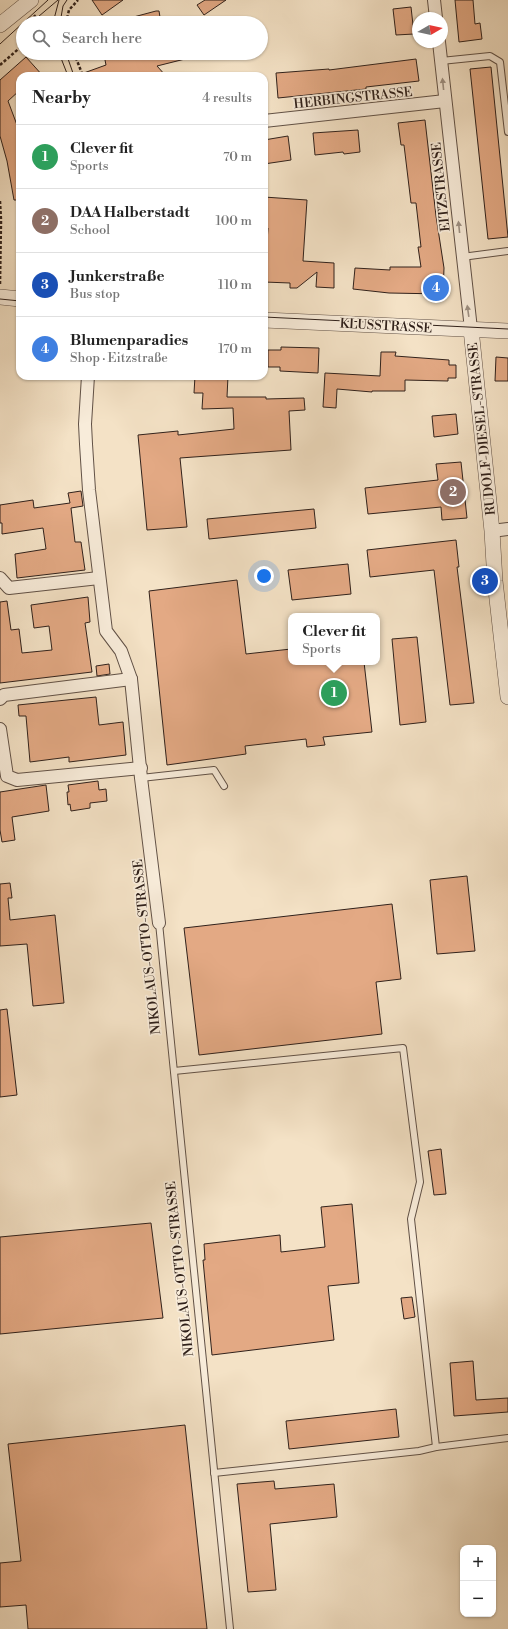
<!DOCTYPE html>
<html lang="en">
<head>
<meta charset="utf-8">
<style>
  body { margin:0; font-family:"Libre Bodoni",serif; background:#f6f6f6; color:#222 }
  .controls { position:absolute; right:12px; bottom:12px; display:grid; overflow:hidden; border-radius:8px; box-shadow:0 1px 3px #0004 }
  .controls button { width:36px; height:36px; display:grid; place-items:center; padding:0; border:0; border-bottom:1px solid #e0e0e0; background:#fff; color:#222; font:20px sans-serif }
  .compass { position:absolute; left:412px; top:12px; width:36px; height:36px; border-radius:50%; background:#fff; box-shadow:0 1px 3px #0004; rotate:81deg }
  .you { position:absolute; left:264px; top:576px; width:14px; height:14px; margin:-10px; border:3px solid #fff; border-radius:50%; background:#1a73e8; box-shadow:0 0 0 6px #1a73e833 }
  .badge { display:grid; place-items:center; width:26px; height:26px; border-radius:50%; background:#b45309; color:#fff; font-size:13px; font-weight:700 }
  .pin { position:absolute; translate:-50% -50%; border:2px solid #fff; box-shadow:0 1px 4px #0006 }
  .popup { position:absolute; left:288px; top:613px; width:92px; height:52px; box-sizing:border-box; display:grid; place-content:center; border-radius:8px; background:#fff; filter:drop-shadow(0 1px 3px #0005); font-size:13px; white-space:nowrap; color:#767676 }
  .popup b { font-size:15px; color:#222 }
  .popup::after { content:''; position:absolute; left:50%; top:100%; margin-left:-8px; border:8px solid transparent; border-top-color:#fff }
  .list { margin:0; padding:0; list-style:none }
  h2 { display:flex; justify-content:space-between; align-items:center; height:52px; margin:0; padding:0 16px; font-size:17px }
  h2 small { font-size:13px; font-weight:400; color:#767676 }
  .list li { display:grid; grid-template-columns:26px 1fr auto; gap:12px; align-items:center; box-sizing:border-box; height:64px; padding:0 16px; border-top:1px solid #e0e0e0 }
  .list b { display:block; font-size:15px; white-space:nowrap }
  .list p { margin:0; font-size:13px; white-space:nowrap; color:#767676 }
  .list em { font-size:13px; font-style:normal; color:#767676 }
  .icon { flex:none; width:22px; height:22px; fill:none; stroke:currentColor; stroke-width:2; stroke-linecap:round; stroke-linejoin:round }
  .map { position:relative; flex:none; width:508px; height:1629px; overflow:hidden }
  .search { position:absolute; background:#fff; box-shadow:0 1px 3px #0004; left:16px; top:16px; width:252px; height:44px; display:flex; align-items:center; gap:10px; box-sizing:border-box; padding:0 14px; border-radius:22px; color:#767676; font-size:15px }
  .panel { position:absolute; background:#fff; box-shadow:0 1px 3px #0004; left:16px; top:72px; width:252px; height:308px; border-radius:12px }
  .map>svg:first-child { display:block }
  .building { fill:#e3a984; stroke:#30211b }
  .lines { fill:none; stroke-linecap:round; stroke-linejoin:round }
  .service-casing { stroke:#615146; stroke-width:8 }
  .minor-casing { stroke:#615146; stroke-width:14 }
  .tertiary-casing { stroke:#615146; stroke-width:16 }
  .path { stroke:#30211b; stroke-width:2.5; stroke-dasharray:3 2; stroke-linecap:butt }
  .service { stroke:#f8ecda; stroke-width:6 }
  .minor { stroke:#f8ecda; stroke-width:12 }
  .tertiary { stroke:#f8ecda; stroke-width:15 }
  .tram { stroke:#30211b; stroke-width:1 }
  .oneway { fill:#9e9184 }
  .labels { text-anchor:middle; stroke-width:3.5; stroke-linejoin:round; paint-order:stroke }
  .street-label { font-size:13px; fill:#30211b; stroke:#f8ecda }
</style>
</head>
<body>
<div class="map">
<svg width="508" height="1629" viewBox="0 0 508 1629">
  <rect width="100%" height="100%" fill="#f4e2c6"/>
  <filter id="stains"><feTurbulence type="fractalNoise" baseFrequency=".005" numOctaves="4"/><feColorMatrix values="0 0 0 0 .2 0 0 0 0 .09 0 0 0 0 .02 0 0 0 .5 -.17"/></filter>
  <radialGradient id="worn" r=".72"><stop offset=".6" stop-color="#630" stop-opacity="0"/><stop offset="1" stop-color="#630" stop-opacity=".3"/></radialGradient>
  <g class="building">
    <path d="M92,0h31l-21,15z"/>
    <path d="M205,0h21l-22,15 -7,-10z"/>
    <path d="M455,0h18l2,24 5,-1 2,16 -23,3z"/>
    <path d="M411,7l3,27 -18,1 -3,-26z"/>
    <path d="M156,11h3l2,12h-35v-4z"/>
    <path d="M109,53h83l1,4 -36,9 9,10h-85v-2l25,-9 -2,-10z"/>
    <path d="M26,57l17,19h-23v14l-12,11 12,32v67h-6l-7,-39 -7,-25v-56z"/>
    <path d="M416,59l3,22 -53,6v2l-88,9 -2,-25 53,-4v1z"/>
    <path d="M491,67l17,170 -20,2 -18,-170z"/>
    <path d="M425,120l11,96 8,52 -1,26 -54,-1 -36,-4 2,-21 35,2v-3h31l-3,-20h3l-5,-44h-5l-7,-58h-3l-3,-22z"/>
    <path d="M358,130l2,22 -16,2 -1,-2 -28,3 -2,-22z"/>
    <path d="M288,136l3,24 -27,4v-24z"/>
    <path d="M264,197l43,3 -4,61 31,2v25l-18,-1 1,-15 -20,16h-7v-5l-26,-1 4,-54h-4z"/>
    <path d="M281,347l38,1 -1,25 -38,-2v-4h-12v-17h13z"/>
    <path d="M381,352h15l-1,4 54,4v5h7v13h-8v3l-43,-1v11h-33v1l-35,-3 -1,19 -13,-1 2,-34 55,3z"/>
    <path d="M496,357l12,1v23h-13z"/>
    <path d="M195,376h33l-1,21h39v2l38,-1 1,12 -16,1 2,39 -111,8 7,69 -40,3 -9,-95 40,-4v4l56,-6 -1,-21 -31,1 1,-16h-9z"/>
    <path d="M456,414l2,20 -24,3 -2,-21z"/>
    <path d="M461,462l6,56 -25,2 -1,-13 -73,7 -3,-26 73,-8 -2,-16z"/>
    <path d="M81,491l2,15 -12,2 4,34h6l4,28 -68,8 -2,-24 31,-5 -3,-21 -41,6v-11h-2v-18l33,-5 1,8 36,-5 -2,-10z"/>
    <path d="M314,509l2,19 -107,11 -2,-20z"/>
    <path d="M456,540l3,27h-2l17,136 -24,2 -16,-135 -64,7 -3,-27z"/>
    <path d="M348,564l3,30 -59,6 -4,-30z"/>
    <path d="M237,580l9,74 45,-5v13h73l8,70 -49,5 2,8 -18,2 -1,-8 -61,7 1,8 -79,11 -18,-174z"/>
    <path d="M88,597l2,25 -5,1 7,49 -92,11v-81l7,-1 4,29 8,-1 3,24 30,-3 -3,-24 -15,2 -3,-23z"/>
    <path d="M417,637l9,85 -26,3 -8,-86z"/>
    <path d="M109,664l1,10 -13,2 -1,-10z"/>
    <path d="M96,697l3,28 24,-3 3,33 -57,7v-5l-39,5 -4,-46h-7l-1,-11z"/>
    <path d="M98,781l1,9 7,-1 1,12 -17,2v5l-19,3 -1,-7 -2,1 -1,-13h2l-1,-7z"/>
    <path d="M46,785l3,26 -37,6 3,23 -13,2 -2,-12v-38z"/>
    <path d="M467,876l8,75 -38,3 -7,-74z"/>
    <path d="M10,883l2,15h-4l2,22 45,-5 9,88 -31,3 -6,-62 -27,2v-62z"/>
    <path d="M392,904l9,75 -25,3 6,52 -183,21 -15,-127z"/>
    <path d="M7,1009l10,86 -17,2v-87z"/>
    <path d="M441,1149l5,45 -12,1 -6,-44z"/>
    <path d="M352,1204l7,79 -31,3 6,54 -122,15 -9,-95h2l-1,-16 76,-9 1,17 44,-5 -4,-40z"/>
    <path d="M151,1223l12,95 -163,16v-97z"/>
    <path d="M412,1297l3,20 -11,2 -3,-21z"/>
    <path d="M473,1361l3,39 32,-2v14l-54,4 -4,-53z"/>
    <path d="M396,1409l3,28 -110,12 -3,-28z"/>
    <path d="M185,1425l22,204h-179l-2,-24 -26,2v-44l21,-2 -13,-117z"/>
    <path d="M274,1481l1,8 59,-5 3,33 -67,7 6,66 -28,2 -11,-108z"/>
  </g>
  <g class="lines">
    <g class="service-casing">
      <g id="service">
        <path d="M441,61l49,-5 10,6 8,70"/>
        <path d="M462,257l46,-6"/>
        <path d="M141,778l73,-8 10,16"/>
        <path d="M159,923l71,706"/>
        <path d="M174,1071l229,-23 17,134 -9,37 25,228"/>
        <path d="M214,1473l205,-22 17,-4 72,-9"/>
      </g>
    </g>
    <g class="minor-casing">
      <g id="minor">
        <path d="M434,0l2,18"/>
        <path d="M439,42l32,287"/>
        <path d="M264,121l181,-20"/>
        <path d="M88,376l-3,48 1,20 3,46 17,141 15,20 10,28 10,99 18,145"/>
        <path d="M492,531l16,-2"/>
        <path d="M0,578l9,10 90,-10"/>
        <path d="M0,699l4,-4 127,-16"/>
        <path d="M0,729l7,47 10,4 124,-12"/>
      </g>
    </g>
    <g class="tertiary-casing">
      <g id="tertiary">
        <path d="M0,25l31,-25"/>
        <path d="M0,297l20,2"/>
        <path d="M264,320l244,11"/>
        <path d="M471,329l21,202 3,50 13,116"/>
      </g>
    </g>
    <g class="path">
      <path d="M34,15l6,8"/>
      <path d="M66,23l3,-13 9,-10"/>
      <path d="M74,53l9,23"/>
      <path d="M0,65l23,-20"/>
      <path d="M0,201l1,19 -1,65"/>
    </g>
    <use href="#service" class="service"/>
    <use href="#minor" class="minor"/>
    <use href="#tertiary" class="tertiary"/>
    <g class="tram">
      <path d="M32,22l26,-22"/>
      <path d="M53,23l6,-23"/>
      <path d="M60,23l3,-17 4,-6"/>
      <path d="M0,44l48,-44"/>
      <path d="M59,53l9,23"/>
      <path d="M66,53l8,23"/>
      <path d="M0,299l20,2"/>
      <path d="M264,317l244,12"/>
    </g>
  </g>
  <defs><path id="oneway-solid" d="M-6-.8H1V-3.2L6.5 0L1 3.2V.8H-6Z"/></defs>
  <g class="oneway">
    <use href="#oneway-solid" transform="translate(443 84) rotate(-96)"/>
    <use href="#oneway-solid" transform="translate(459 227) rotate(-96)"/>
    <use href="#oneway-solid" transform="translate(468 311) rotate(-98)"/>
  </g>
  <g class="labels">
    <g class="street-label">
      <text transform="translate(353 97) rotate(-6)" y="5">HERBINGSTRASSE</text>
      <text transform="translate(440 187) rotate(-96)" y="5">EITZSTRASSE</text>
      <text transform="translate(386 325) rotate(3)" y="5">KLUSSTRASSE</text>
      <text transform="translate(481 429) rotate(-96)" y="5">RUDOLF-DIESEL-STRASSE</text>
      <text transform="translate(146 947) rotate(-96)" y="5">NIKOLAUS-OTTO-STRASSE</text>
      <text transform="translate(179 1269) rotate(-96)" y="5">NIKOLAUS-OTTO-STRASSE</text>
    </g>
  </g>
  <rect width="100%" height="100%" filter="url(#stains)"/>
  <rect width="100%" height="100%" fill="url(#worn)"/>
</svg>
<div class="controls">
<button>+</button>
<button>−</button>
</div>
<svg class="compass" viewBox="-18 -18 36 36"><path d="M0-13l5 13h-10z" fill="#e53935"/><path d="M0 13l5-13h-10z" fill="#767676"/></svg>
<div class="you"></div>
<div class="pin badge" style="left:334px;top:693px;background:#2e9e5b">1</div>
<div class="popup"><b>Clever fit</b>Sports</div>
<div class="pin badge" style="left:453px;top:492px;background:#8d6e63">2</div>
<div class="pin badge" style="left:485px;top:581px;background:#1a4fb4">3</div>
<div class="pin badge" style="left:436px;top:288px;background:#3f7fe0">4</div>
<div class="search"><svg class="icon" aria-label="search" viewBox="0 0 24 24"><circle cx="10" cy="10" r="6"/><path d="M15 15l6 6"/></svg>Search here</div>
<section class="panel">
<h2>Nearby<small>4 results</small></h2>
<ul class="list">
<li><span class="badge" style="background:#2e9e5b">1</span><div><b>Clever fit</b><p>Sports</p></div><em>70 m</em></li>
<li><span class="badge" style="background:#8d6e63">2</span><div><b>DAA Halberstadt</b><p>School</p></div><em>100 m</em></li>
<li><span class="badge" style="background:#1a4fb4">3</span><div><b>Junkerstraße</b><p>Bus stop</p></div><em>110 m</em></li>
<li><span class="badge" style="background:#3f7fe0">4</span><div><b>Blumenparadies</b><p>Shop · Eitzstraße</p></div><em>170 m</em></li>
</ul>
</section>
</div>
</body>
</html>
